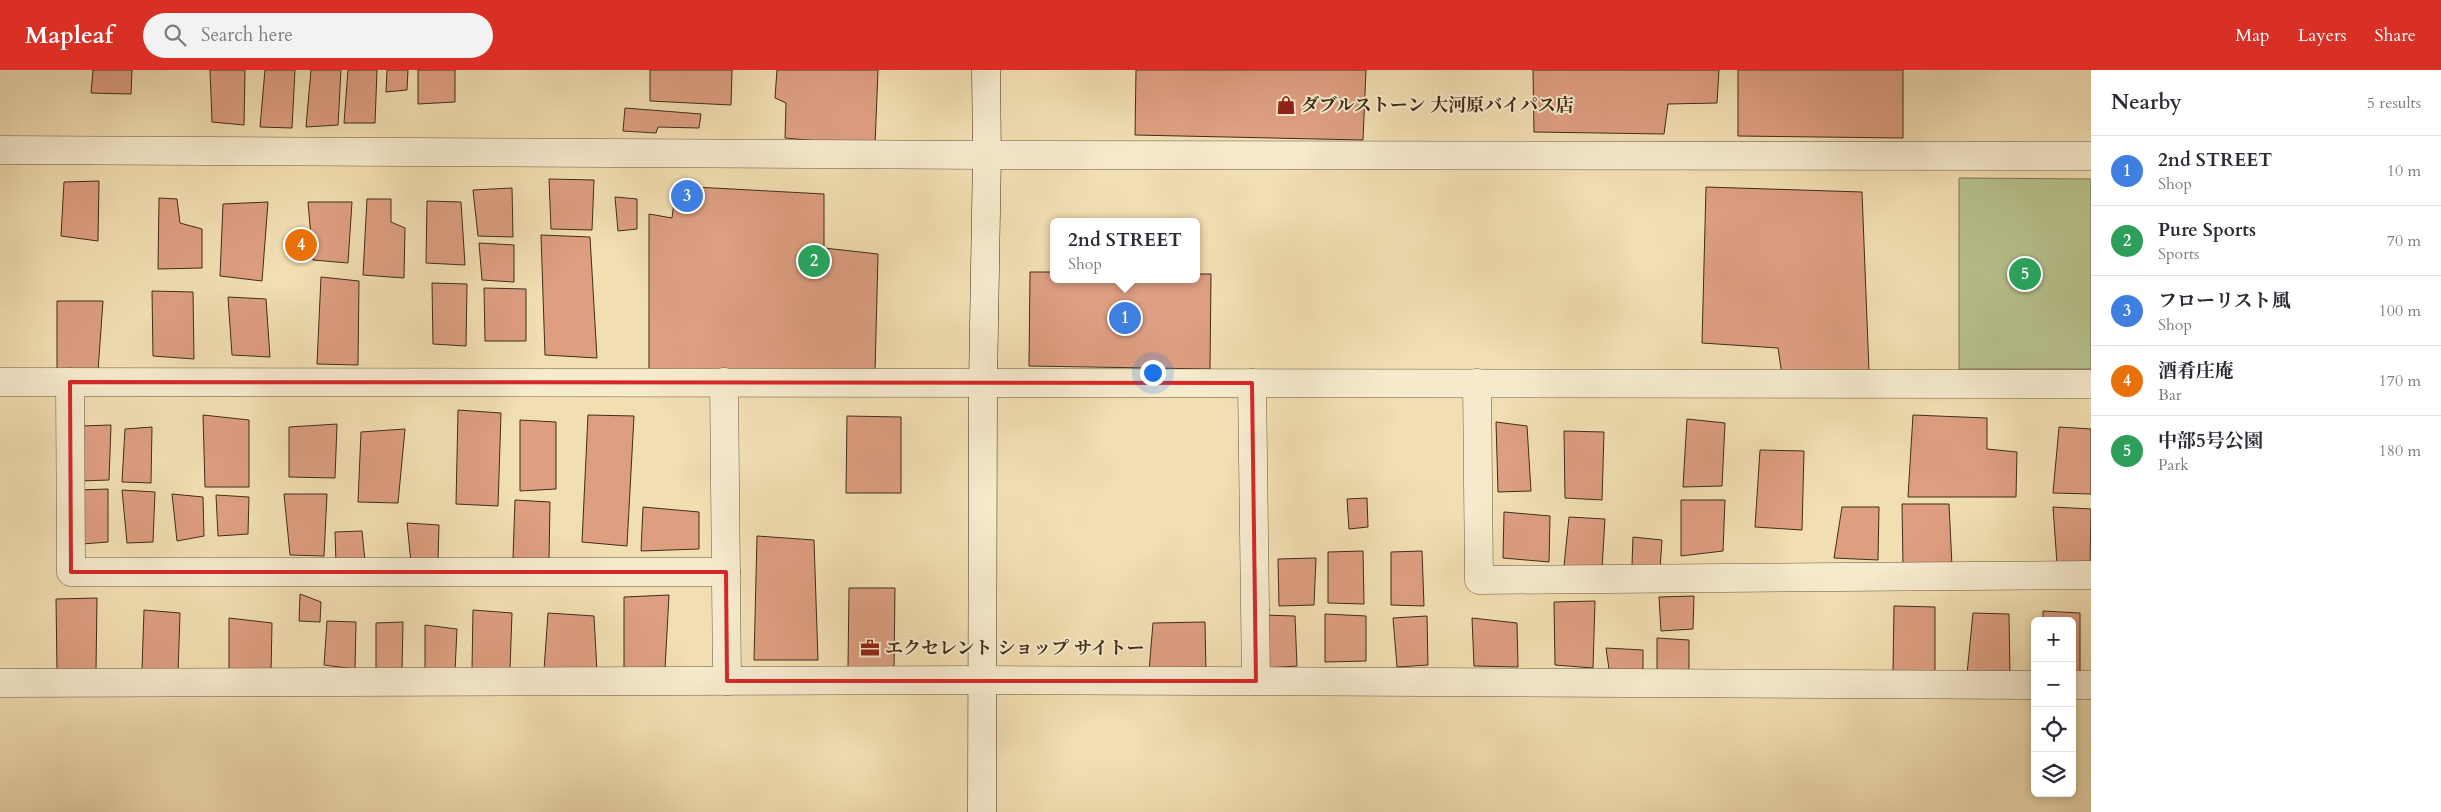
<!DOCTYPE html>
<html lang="en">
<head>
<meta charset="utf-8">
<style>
  body { margin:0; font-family:Cardo,"Noto Serif JP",serif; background:#f2f2f3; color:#2b2b33 }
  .controls { position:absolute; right:15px; bottom:15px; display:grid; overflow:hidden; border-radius:8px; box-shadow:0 2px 8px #0003 }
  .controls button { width:45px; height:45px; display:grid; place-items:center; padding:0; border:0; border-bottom:1px solid #e1e1e2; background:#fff; color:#2b2b33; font:25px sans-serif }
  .you { position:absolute; left:1152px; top:302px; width:18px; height:18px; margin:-12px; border:4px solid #fff; border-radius:50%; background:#1a73e8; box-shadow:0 0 0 8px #1a73e833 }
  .badge { display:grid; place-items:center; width:32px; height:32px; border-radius:50%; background:#d93025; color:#fff; font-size:16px; font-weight:700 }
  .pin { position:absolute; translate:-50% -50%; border:2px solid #fff; box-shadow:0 1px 5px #0006 }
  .popup { position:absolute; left:1050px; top:148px; width:150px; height:65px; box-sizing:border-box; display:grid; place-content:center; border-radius:8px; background:#fff; filter:drop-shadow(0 1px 4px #0005); font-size:16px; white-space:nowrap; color:#7c7c81 }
  .popup b { font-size:19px; color:#2b2b33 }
  .popup::after { content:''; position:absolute; left:50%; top:100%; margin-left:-10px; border:10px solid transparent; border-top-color:#fff }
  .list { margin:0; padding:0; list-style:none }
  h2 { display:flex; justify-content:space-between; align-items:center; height:65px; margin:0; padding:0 20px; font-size:21px }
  h2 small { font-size:16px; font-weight:400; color:#7c7c81 }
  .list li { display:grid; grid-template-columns:32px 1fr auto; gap:15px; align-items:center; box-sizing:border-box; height:70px; padding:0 20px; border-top:1px solid #e1e1e2 }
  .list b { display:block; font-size:19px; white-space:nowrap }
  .list p { margin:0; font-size:16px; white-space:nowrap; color:#7c7c81 }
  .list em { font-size:16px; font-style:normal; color:#7c7c81 }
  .icon { flex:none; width:28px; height:28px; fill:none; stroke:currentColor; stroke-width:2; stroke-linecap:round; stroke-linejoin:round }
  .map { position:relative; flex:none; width:2091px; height:742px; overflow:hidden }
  header { display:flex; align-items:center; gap:30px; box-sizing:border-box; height:70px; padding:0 25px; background:#d93025; color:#fff }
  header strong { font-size:24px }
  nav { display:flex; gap:28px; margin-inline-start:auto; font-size:18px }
  .search { width:350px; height:45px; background:#f2f2f3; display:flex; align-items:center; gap:12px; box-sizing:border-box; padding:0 18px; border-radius:28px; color:#7c7c81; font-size:19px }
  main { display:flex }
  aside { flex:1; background:#fff }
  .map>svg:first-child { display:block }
  .park { fill:#b8c28e; stroke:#7c7852 }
  .building { fill:#dd9e81; stroke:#412d17 }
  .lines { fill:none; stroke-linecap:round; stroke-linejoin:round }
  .street-casing { stroke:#6d593e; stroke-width:29 }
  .secondary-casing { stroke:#412d17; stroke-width:29 }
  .street { stroke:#f6eacd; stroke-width:28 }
  .secondary { stroke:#f6eacd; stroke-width:28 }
  .marked { fill:none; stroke:#d62828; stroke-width:4; stroke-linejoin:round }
  .labels { text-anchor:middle; stroke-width:4; stroke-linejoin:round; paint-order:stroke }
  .poi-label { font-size:18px; font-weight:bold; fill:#412d17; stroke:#f6eacd; text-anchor:start }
</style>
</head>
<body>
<header>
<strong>Mapleaf</strong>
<div class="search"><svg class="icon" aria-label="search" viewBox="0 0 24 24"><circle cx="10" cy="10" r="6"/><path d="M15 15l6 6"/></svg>Search here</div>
<nav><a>Map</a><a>Layers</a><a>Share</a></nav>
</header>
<main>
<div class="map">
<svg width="2091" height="742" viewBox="0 0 2091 742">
  <rect width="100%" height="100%" fill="#f1deb2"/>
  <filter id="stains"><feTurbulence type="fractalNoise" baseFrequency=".004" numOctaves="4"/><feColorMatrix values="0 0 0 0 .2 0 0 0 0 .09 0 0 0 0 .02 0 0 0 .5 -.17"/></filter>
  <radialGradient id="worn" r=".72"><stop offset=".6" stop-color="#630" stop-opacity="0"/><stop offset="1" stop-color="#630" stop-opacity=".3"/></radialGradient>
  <path class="park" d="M1959,108l132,1v190h-132z"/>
  <g class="building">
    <path d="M93,0h39l-1,24 -40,-1z"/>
    <path d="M210,0h35l-1,55 -32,-3z"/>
    <path d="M265,0h30l-3,58 -32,-1z"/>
    <path d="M311,0h30l-3,55 -32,2z"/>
    <path d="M348,0h29l-2,53h-31z"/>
    <path d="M387,0h21l-1,20 -21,2z"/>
    <path d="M418,0h37v32l-37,2z"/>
    <path d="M650,0h82l-1,35 -81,-4z"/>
    <path d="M777,0h101l-3,76 -90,-8 1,-35 -11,-5z"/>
    <path d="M1136,0h230l-3,70 -228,-5z"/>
    <path d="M1533,0h186l-2,33 -49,1 -4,30 -130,-2z"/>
    <path d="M1738,0h165v68l-165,-2z"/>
    <path d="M625,38l76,6 -2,14 -41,-1 -2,6 -33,-2z"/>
    <path d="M549,109l45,1 -2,50 -41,-1z"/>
    <path d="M99,111l-1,60 -37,-5 3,-54z"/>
    <path d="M676,116l148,8v54l54,6 -3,119 -226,-4v-155l23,4z"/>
    <path d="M1706,117l156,5 7,179 -87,4 -4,-27 -76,-5z"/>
    <path d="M512,118l1,49 -35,-1 -5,-46z"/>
    <path d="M615,127l22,2v30l-19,2z"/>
    <path d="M159,128l18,1 3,24 22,6v39l-44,1z"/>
    <path d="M367,129h24v23l14,6 -1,50 -41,-3z"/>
    <path d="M427,131l34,1 4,63 -39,-2z"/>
    <path d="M268,132l-6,79 -42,-5 3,-72z"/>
    <path d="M308,132h44l-4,61 -35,-3z"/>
    <path d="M541,165l49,2 7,121 -52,-3z"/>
    <path d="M479,173l35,2v37l-32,-2z"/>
    <path d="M1030,202h24v7h142v-5h15l-1,95 -181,-3z"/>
    <path d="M321,207l38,4 -1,84 -41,-1z"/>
    <path d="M432,213l35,1 -1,62 -33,-2z"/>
    <path d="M484,218l42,1v52h-41z"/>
    <path d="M152,221l41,1 1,67 -41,-3z"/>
    <path d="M228,227l38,2 4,58 -38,-2z"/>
    <path d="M57,231h46l-5,70 -41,-1z"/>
    <path d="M458,340l43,3 -3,93 -42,-2z"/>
    <path d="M203,345l46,5v67h-44z"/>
    <path d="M588,345l46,1 -7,130 -45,-4z"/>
    <path d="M1913,345l74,3v31l30,3 -1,45h-108z"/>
    <path d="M847,346l54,1v76h-55z"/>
    <path d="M1687,349l38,4 -3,63 -39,1z"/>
    <path d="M520,350l36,2v67l-36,2z"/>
    <path d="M1496,352l31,4 4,65 -33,1z"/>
    <path d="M337,354l-2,54 -46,-1v-50z"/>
    <path d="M111,355l-2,55 -29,1 1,-55z"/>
    <path d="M152,357l-1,56 -29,-1 3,-53z"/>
    <path d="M2059,357l32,2v65l-38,-1z"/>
    <path d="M405,359l-7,74 -40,-1 3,-70z"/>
    <path d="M1564,361l40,1 -2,68 -37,-2z"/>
    <path d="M1760,380l44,1 -2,79 -47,-3z"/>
    <path d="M108,419v53l-26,2 -3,-54z"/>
    <path d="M122,420l33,2 -2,50 -26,1z"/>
    <path d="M172,424l31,3 1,39 -27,5z"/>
    <path d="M284,424h43l-3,62 -34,-1z"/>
    <path d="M216,425l33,2 -1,37 -30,2z"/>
    <path d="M1367,428l1,29 -19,2 -2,-30z"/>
    <path d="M515,430l35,2 -1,59 -36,-3z"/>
    <path d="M1681,430h44l-2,51 -42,5z"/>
    <path d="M1902,434h47l3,62h-49z"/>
    <path d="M643,437l56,5v37l-58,2z"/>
    <path d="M1842,437h37l-1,53 -44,-2z"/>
    <path d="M2053,437l38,2 -1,57 -33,-2z"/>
    <path d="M1504,442l46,4 -1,46 -46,-4z"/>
    <path d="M1569,447l36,2 -3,50 -38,-3z"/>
    <path d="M407,453l32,2 -1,36 -27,1z"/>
    <path d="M362,461l3,30 -29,2 -1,-31z"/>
    <path d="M757,466l57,4 4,120h-64z"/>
    <path d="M1633,467l29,3 -2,29 -28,-4z"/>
    <path d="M1363,481l1,53 -36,-1v-51z"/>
    <path d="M1422,481l2,55 -33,-1v-53z"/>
    <path d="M1316,488l-2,47 -35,1 -1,-47z"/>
    <path d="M849,518h46l-1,82 -46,-3z"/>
    <path d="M300,524l21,8 -1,20 -21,-1z"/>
    <path d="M669,525l-4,74h-41v-72z"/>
    <path d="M1694,526l-1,33 -32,2 -2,-34z"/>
    <path d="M97,528l-1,72h-39l-1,-71z"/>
    <path d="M1595,531l-2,67 -38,-3 -1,-63z"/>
    <path d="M1894,536l41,1v64h-42z"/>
    <path d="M144,540l36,3 -2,60 -36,-3z"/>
    <path d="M473,540l39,3 -2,57 -38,-1z"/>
    <path d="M2043,541l37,2v61h-8v-53h-29z"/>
    <path d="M548,543l46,3 3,56 -53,-2z"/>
    <path d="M1973,543l36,1 1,63 -43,-3z"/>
    <path d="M1325,544l41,2v45l-41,1z"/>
    <path d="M1262,545l33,1 2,50 -31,2z"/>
    <path d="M1427,546l1,49 -31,2 -4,-49z"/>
    <path d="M229,548l43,5 -1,50 -42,-2z"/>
    <path d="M1472,548l45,5 1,44 -44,-1z"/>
    <path d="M327,551l29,1 -1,47 -31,-4z"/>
    <path d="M403,552l-1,49h-26v-48z"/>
    <path d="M1205,552l1,50 -57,-1 4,-48z"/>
    <path d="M425,555l32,4 -2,42h-30z"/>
    <path d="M1657,568l32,2v32h-32z"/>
    <path d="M1606,578l37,2v25l-33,1z"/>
  </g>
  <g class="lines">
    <g class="street-casing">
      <g id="street">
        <path d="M0,80l987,5 1104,1"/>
        <path d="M0,312l2091,2"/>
        <path d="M70,312l1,190h655"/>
        <path d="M724,312l3,299"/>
        <path d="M1252,313l4,298"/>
        <path d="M1477,313l2,197 612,-5"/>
        <path d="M0,613l984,-3 1051,5"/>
        <path d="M2072,615h19"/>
      </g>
    </g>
    <g class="secondary-casing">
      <path id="secondary" d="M982,742l1,-429 4,-228 -1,-85"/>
    </g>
    <use href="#street" class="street"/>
    <use href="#secondary" class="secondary"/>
  </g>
  <path class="marked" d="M70,312l1182,1 4,298h-529l-1,-109h-655z"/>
  <defs>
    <g id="shop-bare" transform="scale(1.5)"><path d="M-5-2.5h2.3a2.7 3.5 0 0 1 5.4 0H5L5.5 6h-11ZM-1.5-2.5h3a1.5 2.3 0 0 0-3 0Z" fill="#8f2418" stroke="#f6eacd" stroke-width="2.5" paint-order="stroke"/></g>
    <g id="office-bare" transform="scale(1.5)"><path d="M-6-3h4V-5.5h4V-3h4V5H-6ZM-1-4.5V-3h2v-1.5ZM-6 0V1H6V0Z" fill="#8f2418" stroke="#f6eacd" stroke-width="2.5" paint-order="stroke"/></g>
  </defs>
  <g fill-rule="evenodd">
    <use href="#shop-bare" x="1286" y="35"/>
    <use href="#office-bare" x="870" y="578"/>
  </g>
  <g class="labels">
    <g class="poi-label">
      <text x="1301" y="41">ダブルストーン 大河原バイパス店</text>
      <text x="885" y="584">エクセレント ショップ サイトー</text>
    </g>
  </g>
  <rect width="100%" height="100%" filter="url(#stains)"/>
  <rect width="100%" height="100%" fill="url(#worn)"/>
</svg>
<div class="controls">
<button>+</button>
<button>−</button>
<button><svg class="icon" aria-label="locate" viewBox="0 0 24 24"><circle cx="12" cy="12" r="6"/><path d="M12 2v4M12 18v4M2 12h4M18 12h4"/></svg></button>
<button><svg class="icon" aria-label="layers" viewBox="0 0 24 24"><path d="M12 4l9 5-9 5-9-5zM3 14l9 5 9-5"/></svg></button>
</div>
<div class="you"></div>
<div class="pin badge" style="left:1125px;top:248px;background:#3f7fe0">1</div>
<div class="popup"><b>2nd STREET</b>Shop</div>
<div class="pin badge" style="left:814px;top:191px;background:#2e9e5b">2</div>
<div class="pin badge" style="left:687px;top:126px;background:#3f7fe0">3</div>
<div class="pin badge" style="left:301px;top:175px;background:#e8710a">4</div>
<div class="pin badge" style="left:2025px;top:204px;background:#2e9e5b">5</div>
</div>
<aside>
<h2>Nearby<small>5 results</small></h2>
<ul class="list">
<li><span class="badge" style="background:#3f7fe0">1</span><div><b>2nd STREET</b><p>Shop</p></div><em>10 m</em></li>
<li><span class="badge" style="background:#2e9e5b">2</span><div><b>Pure Sports</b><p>Sports</p></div><em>70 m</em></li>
<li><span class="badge" style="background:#3f7fe0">3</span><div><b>フローリスト風</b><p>Shop</p></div><em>100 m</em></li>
<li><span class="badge" style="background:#e8710a">4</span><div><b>酒肴庄庵</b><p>Bar</p></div><em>170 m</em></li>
<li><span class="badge" style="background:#2e9e5b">5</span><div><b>中部5号公園</b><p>Park</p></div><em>180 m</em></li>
</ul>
</aside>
</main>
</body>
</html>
